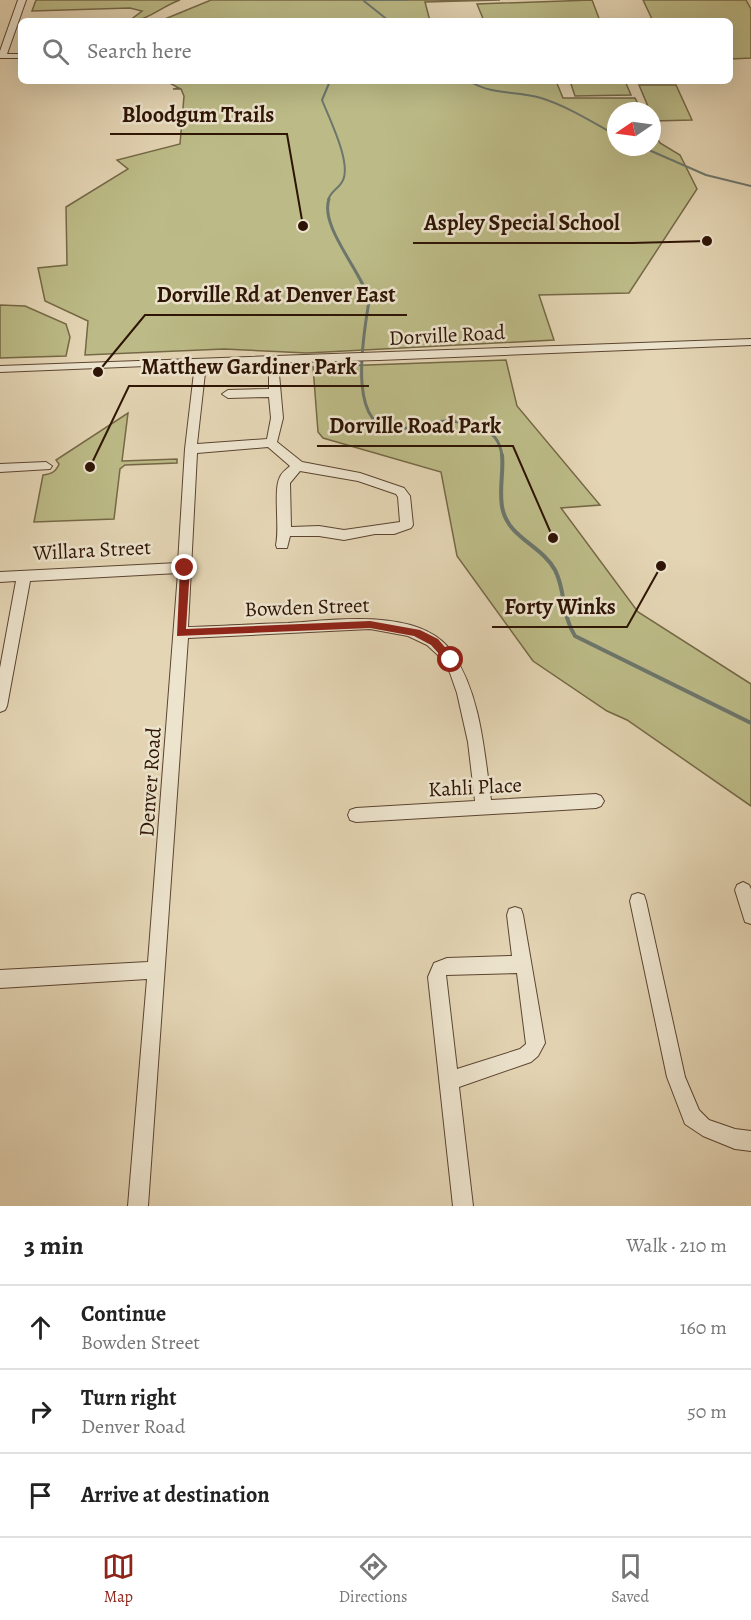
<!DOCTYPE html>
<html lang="en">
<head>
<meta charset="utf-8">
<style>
  body { margin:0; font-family:Alegreya,serif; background:#f2f2f2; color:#222 }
  .compass { position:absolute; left:607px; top:102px; width:54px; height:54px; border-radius:50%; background:#fff; box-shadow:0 6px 24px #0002; rotate:257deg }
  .stop { position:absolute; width:18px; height:18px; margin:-14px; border:4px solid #8f2418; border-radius:50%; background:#fff }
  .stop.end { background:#8f2418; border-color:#fff; box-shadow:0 2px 6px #0008 }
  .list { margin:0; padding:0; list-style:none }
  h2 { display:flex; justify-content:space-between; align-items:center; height:78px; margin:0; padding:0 24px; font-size:26px }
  h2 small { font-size:20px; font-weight:400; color:#767676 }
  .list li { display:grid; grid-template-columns:39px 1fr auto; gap:18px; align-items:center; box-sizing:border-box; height:84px; padding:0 24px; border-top:2px solid #e0e0e0 }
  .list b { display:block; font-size:22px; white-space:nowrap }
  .list p { margin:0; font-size:20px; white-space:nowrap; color:#767676 }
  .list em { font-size:20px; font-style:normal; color:#767676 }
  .icon { flex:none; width:33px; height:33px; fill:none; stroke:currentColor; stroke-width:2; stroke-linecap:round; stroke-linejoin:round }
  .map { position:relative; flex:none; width:751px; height:1206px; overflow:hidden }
  .search { position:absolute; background:#fff; box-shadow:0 6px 24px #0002; left:18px; right:18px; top:18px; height:66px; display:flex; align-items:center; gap:15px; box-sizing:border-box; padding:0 21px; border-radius:9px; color:#767676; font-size:22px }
  .sheet { height:330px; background:#fff }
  nav { display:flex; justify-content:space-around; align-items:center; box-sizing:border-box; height:84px; border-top:2px solid #e0e0e0; background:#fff; font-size:16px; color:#767676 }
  nav a { display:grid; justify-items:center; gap:3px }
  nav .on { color:#8f2418 }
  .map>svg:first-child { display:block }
  .green { fill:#bcbb87; stroke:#756846; stroke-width:1.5 }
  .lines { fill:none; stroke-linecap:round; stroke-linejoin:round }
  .stream-far2 { stroke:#6c766c; stroke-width:2 }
  .stream-far1 { stroke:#6c766c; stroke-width:3 }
  .stream { stroke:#6c766c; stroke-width:4 }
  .minor-casing { stroke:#5c4431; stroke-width:2 }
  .minor { fill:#ede4ce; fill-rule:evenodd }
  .route { fill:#8f2418 }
  .labels { text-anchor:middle; stroke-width:5; stroke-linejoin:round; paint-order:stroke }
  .street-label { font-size:21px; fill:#2e1405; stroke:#ede4ce }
  .leader { fill:none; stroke:#2e1405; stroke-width:2 }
  .callout-dot { fill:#2e1405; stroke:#ede4ce; stroke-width:2 }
  .callout-label { font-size:22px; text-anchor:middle; font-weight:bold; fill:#2e1405; stroke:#ede4ce; stroke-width:5; stroke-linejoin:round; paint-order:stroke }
</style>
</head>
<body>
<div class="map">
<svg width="751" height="1206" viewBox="0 0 751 1206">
  <rect width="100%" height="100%" fill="#e4d5b4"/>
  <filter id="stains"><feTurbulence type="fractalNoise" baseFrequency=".00333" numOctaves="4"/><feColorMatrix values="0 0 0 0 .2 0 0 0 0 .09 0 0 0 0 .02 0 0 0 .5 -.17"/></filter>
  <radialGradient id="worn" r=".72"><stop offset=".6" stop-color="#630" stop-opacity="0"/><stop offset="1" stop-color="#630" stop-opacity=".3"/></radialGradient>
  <g class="green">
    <path d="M36,0h144c-18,6 -32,21 -51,21l13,-10 -12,-3 -98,3z"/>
    <path d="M211,0h289l-75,2 5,19h-270z"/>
    <path d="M592,0l8,21h-116l-7,-17z"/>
    <path d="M643,0h103l5,9v49l-21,1v-38h-77z"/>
    <path d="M166,81h390l7,17h72l7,13h-26v36h36v-18l8,14 20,12 17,34 -68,104 -90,2 15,45 -247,13 -83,-4 -139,6 3,-34 -43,-20 -7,-33 29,-3 -1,-58 62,-38 -11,-9 63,-16 4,-48 -3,-7h-8l6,-1z"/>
    <path d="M570,81h55l6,14 -56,1z"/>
    <path d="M639,85h37l16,35 -38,1 -2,-10h-2z"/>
    <path d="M0,305l25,1 41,18 4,13 -4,19 -66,2z"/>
    <path d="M506,360l11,46 83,99 -39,3 77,104 113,72v122l-124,-86 -20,-9 -74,-50 -76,-105 -16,-84 -118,-34 -5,-6 -5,-65z"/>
    <path d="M128,413l-6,48 55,-2v4l-52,2 -5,4 -6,50 -80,3 9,-47c8,-1 13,-3 16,-11l-3,-4z"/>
  </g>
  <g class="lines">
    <g class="stream-far2">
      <path d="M363,0h43"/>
      <path d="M364,1l25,20"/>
      <path d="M469,81c25,15 45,9 72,17 26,8 51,24 75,37"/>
      <path d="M642,147l64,28 45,11"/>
      <path d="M328,200c3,-9 10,-11 14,-18 11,-17 -13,-64 -20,-82l8,-19"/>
    </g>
    <path class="stream-far1" d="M329,199c-10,28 35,75 40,102 -5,32 -25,135 32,128 34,-5 41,-14 77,-2 15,5 22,13 24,29"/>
    <path class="stream" d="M502,455c2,18 -4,38 1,56 7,27 39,35 52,59 11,21 6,44 20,66l176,87"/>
    <g class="minor-casing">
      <g id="minor">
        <path d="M18,0h8l-19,54h14v4h-21v-7z"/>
        <path d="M751,339v6l-372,15 -173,4 -9,80 70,-5 4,-21 -2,-21 -41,1 -6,-4 6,-4 41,-1v-13l6,-4 4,2 4,44 -6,24 25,20 58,11 44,15 6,8 3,29 -2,3 -17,6h-19l-31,6 -25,-4h-29l-3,12h-10l-1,-3c4,-18 -3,-56 4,-68 2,-5 7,-8 10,-11l-22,-19 -71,6 -9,174c34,-1 67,-3 100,-4 47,-3 133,-16 164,29 29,43 32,99 39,148l105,-6 5,2 3,5 -3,5 -5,2 -240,14 -6,-2 -2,-5 2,-5 6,-2 119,-7 -7,-59 -11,-49 -7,-20 -9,-15 -14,-13 -19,-9 -38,-7 -182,9 -40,568h-20l19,-227 -147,9v-18l148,-8 30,-389 -148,8 -23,125 -2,4 -5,2v-44l16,-87 -16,1v-10l178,-9 7,-114 10,-85 -195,8v-6zM300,471l58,10 38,13 2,3 2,25 -56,8 -25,-4 -28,1 -1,-44z"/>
        <path d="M46,462l6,4 -2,3 -50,3v-8z"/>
        <path d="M743,882l6,3 2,4v35l-6,-2 -10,-32 2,-5z"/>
        <path d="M638,893l6,2 2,6 39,176 14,33 10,10 26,9 16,2v20l-16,-2 -32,-13 -18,-12 -18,-47 -37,-176 2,-6z"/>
        <path d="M515,907l6,2 2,6 22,128 -7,13 -7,6 -72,25 14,119h-20l-25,-229 6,-14 13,-5 65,-2 -5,-41 2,-6zM517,973l9,71 -6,5 -63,20 -11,-94z"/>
      </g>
    </g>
    <use href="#minor" class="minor"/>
  </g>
  <path class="route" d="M185,565l5,3 -4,61 184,-8 50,9 18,9 18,21 -5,4 -4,-1 -16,-18 -17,-9 -44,-8 -193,8 3,-68z"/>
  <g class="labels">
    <g class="street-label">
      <text transform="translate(447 335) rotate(-3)" y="7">Dorville Road</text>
      <text transform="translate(92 550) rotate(-3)" y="7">Willara Street</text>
      <text transform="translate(307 607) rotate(-2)" y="7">Bowden Street</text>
      <text transform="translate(150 782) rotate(-86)" y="7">Denver Road</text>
      <text transform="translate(475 787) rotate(-3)" y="7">Kahli Place</text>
    </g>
  </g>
  <path class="leader" d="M303 226L287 134H110M707 241L632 243H413M98 372L145 315H407M90 467L129 386H369M553 538L513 446H317M661 566L627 627H492"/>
  <g class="callout-dot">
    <circle cx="303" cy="226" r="6"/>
    <circle cx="707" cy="241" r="6"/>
    <circle cx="98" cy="372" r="6"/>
    <circle cx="90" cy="467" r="6"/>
    <circle cx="553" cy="538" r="6"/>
    <circle cx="661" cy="566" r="6"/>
  </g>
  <g class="callout-label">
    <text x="198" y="122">Bloodgum Trails</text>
    <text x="522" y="230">Aspley Special School</text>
    <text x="276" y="302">Dorville Rd at Denver East</text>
    <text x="249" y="374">Matthew Gardiner Park</text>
    <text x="415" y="433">Dorville Road Park</text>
    <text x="560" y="614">Forty Winks</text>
  </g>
  <rect width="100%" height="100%" filter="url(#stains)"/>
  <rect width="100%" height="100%" fill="url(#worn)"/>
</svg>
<svg class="compass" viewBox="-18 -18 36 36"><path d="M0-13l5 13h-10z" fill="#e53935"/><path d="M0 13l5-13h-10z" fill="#767676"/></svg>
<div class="stop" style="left:451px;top:660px"></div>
<div class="stop end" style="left:185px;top:568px"></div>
<div class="search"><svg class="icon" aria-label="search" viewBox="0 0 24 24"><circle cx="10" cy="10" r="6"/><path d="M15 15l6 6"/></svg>Search here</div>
</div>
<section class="sheet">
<h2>3 min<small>Walk · 210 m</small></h2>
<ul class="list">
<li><svg class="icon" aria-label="ahead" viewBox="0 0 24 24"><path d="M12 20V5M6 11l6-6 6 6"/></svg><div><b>Continue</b><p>Bowden Street</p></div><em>160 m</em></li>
<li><svg class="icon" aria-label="right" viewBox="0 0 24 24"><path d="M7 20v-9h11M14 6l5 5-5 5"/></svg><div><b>Turn right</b><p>Denver Road</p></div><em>50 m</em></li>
<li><svg class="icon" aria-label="arrive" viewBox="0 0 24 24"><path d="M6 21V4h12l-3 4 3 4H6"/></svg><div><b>Arrive at destination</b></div></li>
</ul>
</section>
<nav>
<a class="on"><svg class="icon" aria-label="map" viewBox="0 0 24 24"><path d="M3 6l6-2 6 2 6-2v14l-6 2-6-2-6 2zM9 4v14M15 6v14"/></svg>Map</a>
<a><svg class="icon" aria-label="directions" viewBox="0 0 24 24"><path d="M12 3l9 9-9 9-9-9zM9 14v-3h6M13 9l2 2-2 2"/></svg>Directions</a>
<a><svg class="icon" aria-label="saved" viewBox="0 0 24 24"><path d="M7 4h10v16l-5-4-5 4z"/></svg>Saved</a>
</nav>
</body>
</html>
